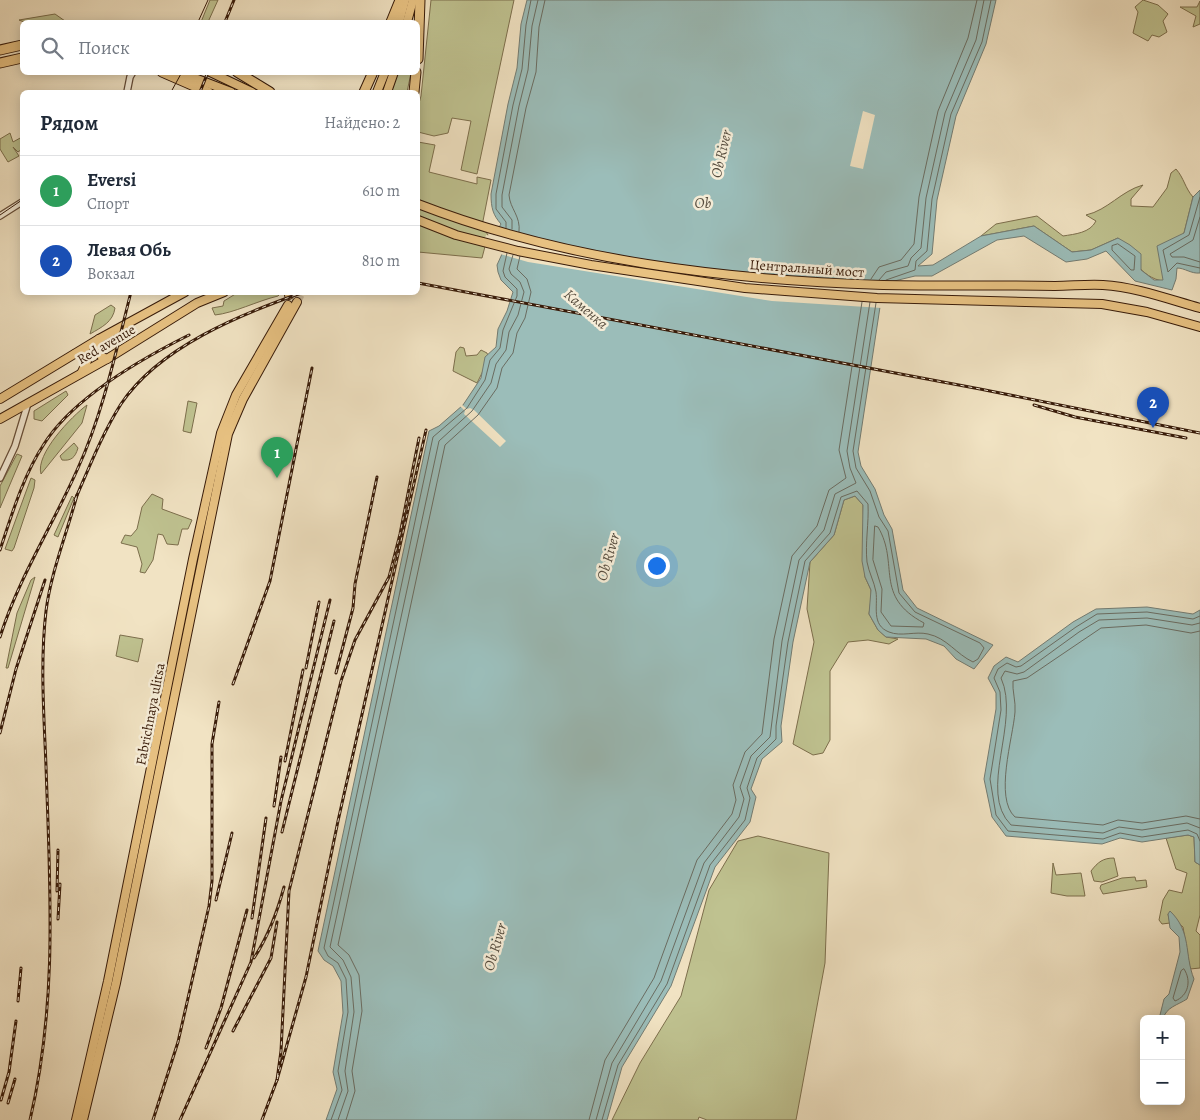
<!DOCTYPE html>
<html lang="ru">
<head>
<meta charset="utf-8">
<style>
  body { margin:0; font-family:Alegreya,serif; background:#f2f2f3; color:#1f2937 }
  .controls { position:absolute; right:15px; bottom:15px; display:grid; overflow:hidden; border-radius:8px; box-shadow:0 2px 12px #0003 }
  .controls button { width:45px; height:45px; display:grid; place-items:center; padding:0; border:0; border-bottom:1px solid #e0e1e3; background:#fff; color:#1f2937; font:25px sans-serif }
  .you { position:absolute; left:656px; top:565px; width:18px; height:18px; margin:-12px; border:4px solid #fff; border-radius:50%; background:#1a73e8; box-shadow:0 0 0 8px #1a73e833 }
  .badge { display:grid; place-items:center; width:32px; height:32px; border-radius:50%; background:#8f2418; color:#fff; font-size:16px; font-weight:700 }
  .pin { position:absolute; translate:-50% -41px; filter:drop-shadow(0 1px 2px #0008) }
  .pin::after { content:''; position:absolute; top:26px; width:18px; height:15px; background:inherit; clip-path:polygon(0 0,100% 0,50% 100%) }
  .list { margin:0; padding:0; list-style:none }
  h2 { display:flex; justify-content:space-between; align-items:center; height:65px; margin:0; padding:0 20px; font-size:21px }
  h2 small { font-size:16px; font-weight:400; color:#747a83 }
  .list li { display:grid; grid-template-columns:32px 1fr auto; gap:15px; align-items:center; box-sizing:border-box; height:70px; padding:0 20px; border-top:1px solid #e0e1e3 }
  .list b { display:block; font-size:19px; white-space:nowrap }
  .list p { margin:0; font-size:16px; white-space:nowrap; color:#747a83 }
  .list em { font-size:16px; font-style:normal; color:#747a83 }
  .icon { flex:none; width:28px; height:28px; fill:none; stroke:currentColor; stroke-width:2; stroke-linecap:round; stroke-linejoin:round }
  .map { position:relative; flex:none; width:1200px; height:1120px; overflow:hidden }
  .search { position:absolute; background:#fff; box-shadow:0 2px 12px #0003; left:20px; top:20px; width:400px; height:55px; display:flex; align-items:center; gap:12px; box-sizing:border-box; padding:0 18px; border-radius:8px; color:#747a83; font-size:19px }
  .panel { position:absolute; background:#fff; box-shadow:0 2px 12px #0003; left:20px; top:90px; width:400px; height:205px; border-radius:8px }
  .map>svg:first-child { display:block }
  .green { fill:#bfc290; stroke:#7c6e4c }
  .water { fill:#9bbdb9; stroke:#737c73 }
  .pier { fill:#f1e3c3 }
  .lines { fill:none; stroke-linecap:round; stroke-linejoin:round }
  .shore { stroke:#6a6c61; stroke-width:1 }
  .major-tunnel { stroke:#ccbb9e; stroke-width:8; stroke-dasharray:8 4; stroke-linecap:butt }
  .minor-casing { stroke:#664d38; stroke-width:8 }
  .major-casing { stroke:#381b09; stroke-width:10 }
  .highway-casing { stroke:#381b09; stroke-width:11 }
  .minor { stroke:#f6edd8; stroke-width:5.5 }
  .major { stroke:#e8c282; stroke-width:8 }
  .highway { stroke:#e8c282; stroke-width:9 }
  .tram { stroke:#381b09; stroke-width:1 }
  .rail-casing { stroke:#381b09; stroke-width:3 }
  .rail { stroke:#f6edd8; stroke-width:1; stroke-dasharray:4; stroke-linecap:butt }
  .labels { text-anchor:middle; stroke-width:5; stroke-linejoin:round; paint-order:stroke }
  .street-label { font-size:14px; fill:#381b09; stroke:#f6edd8 }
  .water-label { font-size:15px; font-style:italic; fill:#564c3e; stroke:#f6edd8 }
</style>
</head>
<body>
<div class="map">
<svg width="1200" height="1120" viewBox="0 0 1200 1120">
  <rect width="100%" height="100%" fill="#f1e3c3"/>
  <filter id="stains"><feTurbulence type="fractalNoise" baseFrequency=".004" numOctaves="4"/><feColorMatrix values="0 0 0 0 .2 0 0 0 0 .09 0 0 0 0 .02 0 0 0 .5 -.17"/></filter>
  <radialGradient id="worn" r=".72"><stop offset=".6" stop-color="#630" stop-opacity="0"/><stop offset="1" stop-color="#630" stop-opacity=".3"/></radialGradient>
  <g class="green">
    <path d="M210,0h8l-10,22h-7z"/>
    <path d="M431,0h83l-37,174 -16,-4 10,-49 -19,-3 -4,15 -14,3 -16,-4v-25l3,-11z"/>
    <path d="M1143,0l15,5 10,9 -5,7 4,11 -8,5 -7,-2 -4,6 -15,-8 5,-21 -3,-5z"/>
    <path d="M1200,1v23l-7,3 3,-11 -16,-9h17z"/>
    <path d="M55,14l10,7 -41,1 -5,-2z"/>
    <path d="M380,73h31l-4,19h-34z"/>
    <path d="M10,133l3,9 9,-5v12l-4,3 -5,-5 6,9 -11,6 -8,-13v-10z"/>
    <path d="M418,142l17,3 -6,27 48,12v-7l14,3 -9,46 6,9 -6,23 -64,-6z"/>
    <path d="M1176,169c8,9 9,19 17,28l-9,36 -21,48c-22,-3 -33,-26 -45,-43l-27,12 -19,2 -38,-26 -53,10 15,-12 41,-8 26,20c12,-2 27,-3 33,-15l-10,-6c22,-5 35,-24 57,-30l-12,14v7l22,1 14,-19 4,-15z"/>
    <path d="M237,293l1,-1 43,1 -3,3c-21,5 -44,17 -63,19l-3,-7 11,-2 1,-5z"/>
    <path d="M111,305l4,3c-2,14 -13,19 -25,26l5,-19z"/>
    <path d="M460,347l4,1 2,8 11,-1 4,-5 6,3 2,6 -12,24 -24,-12 3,-19z"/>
    <path d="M66,391l2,4 -26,26 -8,-2v-8z"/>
    <path d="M188,401l9,2 -6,30 -8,-2z"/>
    <path d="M87,405l-5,18 -41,51c-6,-20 31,-58 46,-69z"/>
    <path d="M74,443l4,5c-3,10 -7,13 -16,12l-2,-4z"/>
    <path d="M17,454l5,2 -22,52v-22z"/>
    <path d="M31,478l4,2 -1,8 -20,60 -2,3 -7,-2z"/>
    <path d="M152,494l11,5 -1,10 30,11 -4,9h-6l-4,16 -11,-1 -4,-9 -5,-1 -5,26 -8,13 -5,-1 2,-8 -5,-17 -16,-4 4,-8 6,1 6,-7 5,-22z"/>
    <path d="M72,496l2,2 -16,39 -4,-2z"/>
    <path d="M855,496l8,9 2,72 6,13v10l-2,14 9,16 8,7 12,2 -9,5 -21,-4 -20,2 -18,29v69l-7,13 -10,2 -20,-11 21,-102 -7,-33 3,-47 24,-27 10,-35z"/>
    <path d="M35,577l-27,91h-2l11,-55 14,-33z"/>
    <path d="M120,635l23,4 -5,23 -22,-6z"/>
    <path d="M1188,835l6,2 1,25 5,3v50l-4,16 4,4v33l-10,1 -7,-42 -15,-13 2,9 -8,1 -3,-4 4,-20 6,-10 13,3 5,-20 -11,-4 -10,-31z"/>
    <path d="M758,836l71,17 -4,110 -29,157h-89l-8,-3 -1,3h-86l28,-57 41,-67 28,-106 29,-49z"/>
    <path d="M1114,858l4,18 -16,6 -8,-1 -3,-10c7,-9 12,-13 23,-13z"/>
    <path d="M1053,863l3,12 25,-2 4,23h-18l-16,-3z"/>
    <path d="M1135,877l1,4 10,-1 1,7 -44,7 -3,-6 1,-3 21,-7z"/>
  </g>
  <g class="water">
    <path d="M527,0h469l-10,44 -30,72 -19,84 -5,54 -14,12 15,-1 48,-29 53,-10 38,26 19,-2 27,-12 12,7 11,9v16l13,10h9l-6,-34 27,-13 9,-36 7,-7v83c-9,1 -15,-5 -23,-5l-1,11 -4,11 -37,-9 -29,-30 -19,8 -21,3 -42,-26 -27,4 -65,36h-17l-25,6 -10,25 -22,145 3,14 14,23 9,26 8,14 11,61 14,18 76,37 -19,24 -18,-10 -12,-13 -18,-7 -40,-2 -8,-7 -9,-16 2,-24 -6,-13 -3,-16 1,-56 -8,-9 -11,4 -10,35 -24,27 -17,80 -12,84 1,16 -20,17 -11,30 5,8 -6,25 -35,45 -44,119 -49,81 -15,53h-281l11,-31 -4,-17 10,-59 -2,-32 -8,-15 -9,-6 -6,-9 111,-520 10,-5 24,-21 18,-27 4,-21 11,-10 2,-18 9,-18 6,-19 -12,-12 -3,-8 -1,-7 5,-11 -10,-15 9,-15c-8,-9 -10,-16 -10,-30l17,-90 9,-36 4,-44z"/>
    <path d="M1147,607l46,7 7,-4v255l-5,-3 -1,-25 -6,-2 -46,7 -22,-4 -18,6 -96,-8 -14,-19 -8,-38 12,-70v-16l-8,-15 6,-12 12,-9 12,5 55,-40 23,-13z"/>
    <path d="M1170,911c22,21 14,43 24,68l-7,20c-9,6 -21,8 -24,20h-4l5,-20 5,-5 11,-42 -1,-15 -9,-9 -2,-14z"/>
  </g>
  <g class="pier">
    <path d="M863,111l12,4 -12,54 -13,-3z"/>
    <path d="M495,231l125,28 153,21 119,5 -10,23 -110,-7 -244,-39 -35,-10 -9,-11 2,-6 7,1z"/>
    <path d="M461,404l6,5 3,-1 4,2 32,31 -6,6 -36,-33 1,-3 -6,-6z"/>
  </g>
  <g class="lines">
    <g class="shore">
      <path d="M1200,197l-11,38 -26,15 5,22 9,-9 23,5"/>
      <path d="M1200,217l-7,23 -23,14 2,3h12l16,5"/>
      <path d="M506,228v-6l-10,-13v-15l17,-89 9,-36 4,-44 5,-25"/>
      <path d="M512,229v-9l-10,-13v-12l17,-89 9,-36 4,-44 6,-26"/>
      <path d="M519,232c2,-16 -9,-23 -10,-37l17,-87 10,-36 3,-45 6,-27"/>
      <path d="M1118,244l17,12 -1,14h-3l-19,-20v-4z"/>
      <path d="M871,279l8,-12 22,-7 13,-16 5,-47 19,-86 30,-73 9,-38"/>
      <path d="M879,280l7,-8 22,-6 3,-8 10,-10 5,-50 19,-85 31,-73 8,-40"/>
      <path d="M886,280l29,-10 1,-9 11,-10 5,-52 19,-85 31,-72 9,-42"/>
      <path d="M875,526l3,1c22,37 -5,69 46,96l-1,4 -32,-1 -10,-14 1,-23 -9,-29z"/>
      <path d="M1200,616l-7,3 -46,-7 -50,2 -21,13 -55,39 -5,1 -9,-4 -9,6 -4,9 6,14 1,18 -11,69 6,36 12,16 95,8 17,-6 22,4 46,-7 9,4 3,7"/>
      <path d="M1200,623l-8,2 -45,-7 -48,2 -20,12 -55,40 -7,2 -12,-3 -4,7c20,44 -24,113 10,147l92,8 16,-6 23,3 45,-7 13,5"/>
      <path d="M1200,631l-9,2 -45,-8 -45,3 -74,50 -14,3c-1,9 3,21 2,31 -2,26 -21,86 0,105l88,8 15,-5 24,3 44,-7 14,3"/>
      <path d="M1184,969c8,12 4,27 -9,32l-2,-3 8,-27z"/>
      <path d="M331,1120l11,-30 -4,-19 10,-59 -2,-33 -8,-16 -10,-7 -4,-8 109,-511 34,-29 18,-28 5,-20 10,-12 3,-18 14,-34v-7l-12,-12 -2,-6 4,-18"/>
      <path d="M338,1120l10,-29 -3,-20 9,-59 -3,-35 -8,-17 -13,-13 109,-506 33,-30 19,-28 5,-19 10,-14 3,-18 9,-17 6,-23 -4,-10 -9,-8 -2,-5 4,-14"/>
      <path d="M346,1120l9,-29 -3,-20 10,-60 -3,-36 -10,-20 -11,-10 107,-500 33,-30 19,-27 5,-20 11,-15 4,-20 8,-15 6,-26 -4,-13 -10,-10 3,-13"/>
      <path d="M589,1120l16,-60 49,-82 43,-118 35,-46 4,-14 -3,-15 12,-33 17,-18 12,-95 18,-83 25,-30 12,-36 17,-12 -7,-28 23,-148"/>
      <path d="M596,1120l16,-57 49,-82 43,-118 35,-46 5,-18 -4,-12 11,-31 19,-19 12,-96 17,-81 25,-30 11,-36 21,-11 -6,-15 -3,-17 23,-149"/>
      <path d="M602,1120l16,-55 49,-81 43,-119 35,-45 5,-22 -3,-10 10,-30 19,-19v-13l12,-84 17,-81 25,-28 11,-36 16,-6 11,13c1,19 -3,39 -1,58 2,11 7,19 9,30 2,14 -5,33 13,40 12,5 26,-1 39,2 19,4 28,20 45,28l5,-3 6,-11 -4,-5 -65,-31 -16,-19 -11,-62 -9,-14 -9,-26 -14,-23 -3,-17 23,-148"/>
    </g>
    <path class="major-tunnel" d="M297,302l5,-10"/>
    <g class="minor-casing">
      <g id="minor">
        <path d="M127,92l3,-15 3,-5"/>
        <path d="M0,216l22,-14"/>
        <path d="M0,478l15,-32 13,-43"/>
      </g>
    </g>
    <g class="major-casing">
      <g id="major">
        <path d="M399,22l6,-22"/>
        <path d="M407,22l6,-22"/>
        <path d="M179,72l52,20"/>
        <path d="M210,72l42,20"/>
        <path d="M377,92l8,-20"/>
        <path d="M387,92l7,-20"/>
        <path d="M418,204c147,57 309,76 465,81 58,1 115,0 172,1 16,0 32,-2 48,-1 33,2 65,14 97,23"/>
        <path d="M418,220l38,15 62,16 73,14 154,23 132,10 225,6 45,8 53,15"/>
        <path d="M289,292v3"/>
        <path d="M99,339l-3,11 6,7 5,2"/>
        <path d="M75,354h7l5,7 -5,11"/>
        <path d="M0,399l99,-60 86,-47"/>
        <path d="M0,419l107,-60 90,-56 27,-11"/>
        <path d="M76,1120l32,-139 85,-422 28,-126 15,-38 52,-90"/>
        <path d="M83,1120l33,-137 112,-549 15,-35 54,-97"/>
      </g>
    </g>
    <g class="highway-casing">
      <g id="highway">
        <path d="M391,22l9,-22"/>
        <path d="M0,50l22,-5"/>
        <path d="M418,59l2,-59"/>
        <path d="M0,63l22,-5"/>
        <path d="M162,72l46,20"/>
        <path d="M237,72l33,20"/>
        <path d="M364,92l9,-20"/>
        <path d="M414,92l2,-20"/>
      </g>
    </g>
    <use href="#minor" class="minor"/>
    <use href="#major" class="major"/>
    <use href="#highway" class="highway"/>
    <g class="tram">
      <path d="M198,22l10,-22"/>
      <path d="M171,92l11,-20"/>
      <path d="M0,215l22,-15"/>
    </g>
    <g class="rail-casing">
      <g id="rail">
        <path d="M225,22l9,-22"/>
        <path d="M200,92l8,-20"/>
        <path d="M418,283l562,106 220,44"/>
        <path d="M1034,405l41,12 111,21"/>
        <path d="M419,438l-19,96 -11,43 -34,63 -14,41 -52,210 -8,160 -4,29 29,-103 32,-156 88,-391"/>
        <path d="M75,500c14,-32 27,-66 46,-96 38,-57 120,-90 183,-112"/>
        <path d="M0,550c12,-36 23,-74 44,-106 29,-46 97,-85 145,-109"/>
        <path d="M0,637c19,-60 53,-112 78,-169 25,-55 38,-117 53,-176"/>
        <path d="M306,668l13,-66"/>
        <path d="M336,673l17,-65 2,-24 22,-107"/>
        <path d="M233,684l37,-103 42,-213"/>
        <path d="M0,733l16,-64 29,-89"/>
        <path d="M285,761l18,-91"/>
        <path d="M274,806l7,-49"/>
        <path d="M282,832l52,-211"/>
        <path d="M57,891l1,-41"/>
        <path d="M216,900l16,-67"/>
        <path d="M252,918l14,-100"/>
        <path d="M58,919l2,-35"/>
        <path d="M254,958c15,-23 23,-45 30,-71"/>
        <path d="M18,1001l3,-33"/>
        <path d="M233,1031l38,-73 6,-36"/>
        <path d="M206,1048l15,-40 26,-98"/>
        <path d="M1,1100l8,-28 7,-51"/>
        <path d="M8,1103l7,-24"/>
        <path d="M30,1120c28,-119 20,-233 16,-354 -2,-51 -6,-103 0,-155 5,-39 21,-78 31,-116"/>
        <path d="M153,1120l25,-78 31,-136 3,-25v-137l7,-42"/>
        <path d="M180,1120l71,-158 30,-161 49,-201"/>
        <path d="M262,1120l15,-40"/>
      </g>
    </g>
    <use href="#rail" class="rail"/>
  </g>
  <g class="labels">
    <g class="street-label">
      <text transform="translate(807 268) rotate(4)" y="5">Центральный мост</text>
      <text transform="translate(106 344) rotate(-30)" y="5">Red avenue</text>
      <text transform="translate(150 714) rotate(-79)" y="5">Fabrichnaya ulitsa</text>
    </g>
    <g class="water-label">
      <text transform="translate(721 154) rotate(-77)" y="5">Ob River</text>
      <text x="703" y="208">Ob</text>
      <text transform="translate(586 309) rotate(41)" y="5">Каменка</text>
      <text transform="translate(608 557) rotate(-74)" y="5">Ob River</text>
      <text transform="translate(495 947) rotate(-74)" y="5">Ob River</text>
    </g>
  </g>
  <rect width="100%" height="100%" filter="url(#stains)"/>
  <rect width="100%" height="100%" fill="url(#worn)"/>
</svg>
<div class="controls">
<button>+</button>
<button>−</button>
</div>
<div class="you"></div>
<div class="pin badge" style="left:277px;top:478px;background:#2e9e5b">1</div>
<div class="pin badge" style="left:1153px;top:428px;background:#1a4fb4">2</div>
<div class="search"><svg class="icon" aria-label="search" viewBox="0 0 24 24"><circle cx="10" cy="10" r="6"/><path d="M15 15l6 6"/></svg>Поиск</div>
<section class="panel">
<h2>Рядом<small>Найдено: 2</small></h2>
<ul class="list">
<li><span class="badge" style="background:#2e9e5b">1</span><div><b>Eversi</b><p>Спорт</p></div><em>610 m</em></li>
<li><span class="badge" style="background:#1a4fb4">2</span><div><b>Левая Обь</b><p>Вокзал</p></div><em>810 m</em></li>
</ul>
</section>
</div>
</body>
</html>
